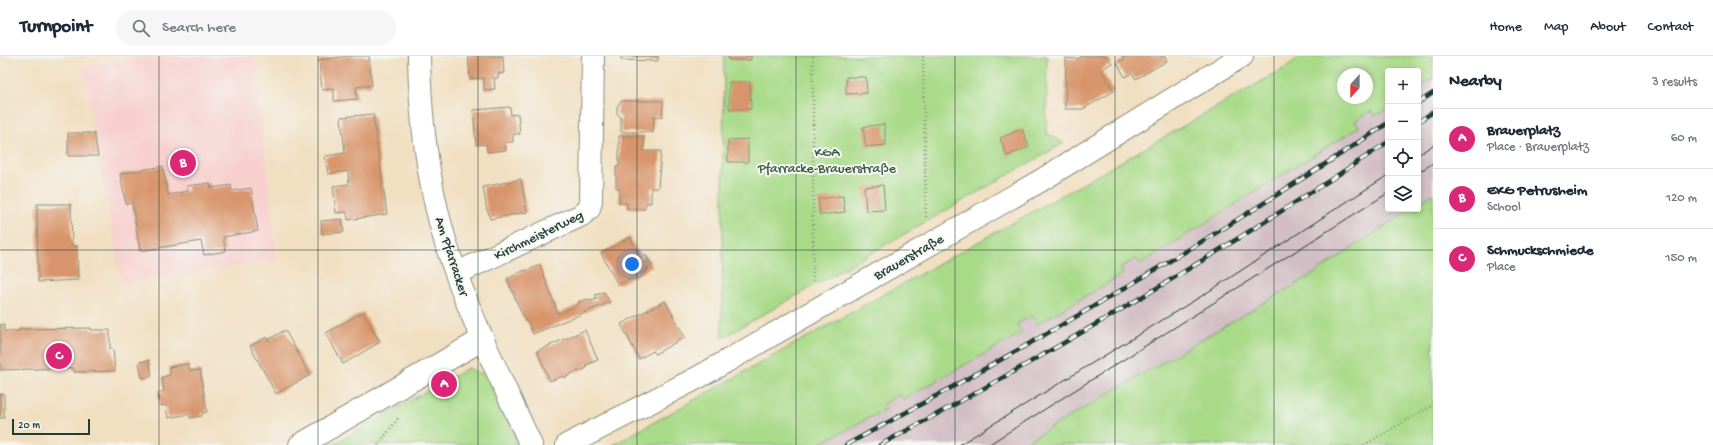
<!DOCTYPE html>
<html lang="en">
<head>
<meta charset="utf-8">
<style>
  body { margin:0; font-family:"Gochi Hand",sans-serif; background:#f6f6f7; color:#1f2937 }
  .controls { position:absolute; right:12px; top:12px; display:grid; overflow:hidden; border-radius:4px; box-shadow:0 2px 6px #0003 }
  .controls button { width:36px; height:36px; display:grid; place-items:center; padding:0; border:0; border-bottom:1px solid #e0e1e3; background:#fff; color:#1f2937; font:20px sans-serif }
  .compass { position:absolute; left:1337px; top:12px; width:36px; height:36px; border-radius:50%; background:#fff; box-shadow:0 2px 6px #0003; rotate:201deg }
  .scale { position:absolute; left:12px; bottom:10px; width:78px; box-sizing:border-box; padding-left:4px; border:2px solid #1f3d34; border-top:0; font-size:11px; line-height:14px; white-space:nowrap; color:#1f3d34; -webkit-text-stroke:3px #f6f6f2; paint-order:stroke }
  .you { position:absolute; left:632px; top:208px; width:14px; height:14px; margin:-10px; border:3px solid #fff; border-radius:50%; background:#1a73e8; box-shadow:0 0 0 6px #1a73e833 }
  .badge { display:grid; place-items:center; width:26px; height:26px; border-radius:50%; background:#db2777; color:#fff; font-size:13px; font-weight:700 }
  .pin { position:absolute; translate:-50% -50%; border:2px solid #fff; box-shadow:0 1px 4px #0006 }
  .list { margin:0; padding:0; list-style:none }
  h2 { display:flex; justify-content:space-between; align-items:center; height:52px; margin:0; padding:0 16px; font-size:17px }
  h2 small { font-size:13px; font-weight:400; color:#747a83 }
  .list li { display:grid; grid-template-columns:26px 1fr auto; gap:12px; align-items:center; box-sizing:border-box; height:60px; padding:0 16px; border-top:1px solid #e0e1e3 }
  .list b { display:block; font-size:15px; white-space:nowrap }
  .list p { margin:0; font-size:13px; white-space:nowrap; color:#747a83 }
  .list em { font-size:13px; font-style:normal; color:#747a83 }
  .icon { flex:none; width:22px; height:22px; fill:none; stroke:currentColor; stroke-width:2; stroke-linecap:round; stroke-linejoin:round }
  .map { position:relative; flex:none; width:1433px; height:389px; overflow:hidden }
  header { display:flex; align-items:center; gap:24px; box-sizing:border-box; height:56px; padding:0 20px; background:#fff; border-bottom:1px solid #e0e1e3 }
  header strong { font-size:19px }
  nav { display:flex; gap:22px; margin-inline-start:auto; font-size:14px }
  .search { width:280px; height:36px; background:#f6f6f7; display:flex; align-items:center; gap:10px; box-sizing:border-box; padding:0 14px; border-radius:22px; color:#747a83; font-size:15px }
  main { display:flex }
  aside { flex:1; background:#fff }
  .map>svg:first-child { display:block }
  .built { fill:#f7d0ce }
  .industrial { fill:#d2bec4 }
  .green { fill:#a9da88; stroke:#648c5e; fill-rule:evenodd }
  .building { fill:#d8946a }
  .lines { fill:none; stroke-linecap:round; stroke-linejoin:round }
  .minor-casing { stroke:#888e7a; stroke-width:24 }
  .path { stroke:#888e7a; stroke-width:2.5; stroke-dasharray:1 3; stroke-linecap:butt }
  .minor { stroke:#fff; stroke-width:22 }
  .tram { stroke:#1f3d34; stroke-width:1 }
  .rail-casing { stroke:#1f3d34; stroke-width:4.5 }
  .rail { stroke:#f6f6f2; stroke-width:3; stroke-dasharray:9; stroke-linecap:butt }
  .grid { fill:none; stroke:#1f3d34; stroke-width:1; stroke-opacity:0.55 }
  .labels { text-anchor:middle; stroke-width:4; stroke-linejoin:round; paint-order:stroke }
  .park-label { font-size:14px; fill:#3b5c45; stroke:#f6f6f2 }
  .street-label { font-size:14px; fill:#1f3d34; stroke:#f6f6f2 }
</style>
</head>
<body>
<header>
<strong>Turnpoint</strong>
<div class="search"><svg class="icon" aria-label="search" viewBox="0 0 24 24"><circle cx="10" cy="10" r="6"/><path d="M15 15l6 6"/></svg>Search here</div>
<nav><a>Home</a><a>Map</a><a>About</a><a>Contact</a></nav>
</header>
<main>
<div class="map">
<svg width="1433" height="389" viewBox="0 0 1433 389">
  <rect width="100%" height="100%" fill="#f6f6f2"/>
  <filter id="ink" filterUnits="userSpaceOnUse"><feTurbulence type="fractalNoise" baseFrequency=".025" numOctaves="2"/><feDisplacementMap in="SourceGraphic" scale="8" xChannelSelector="R" yChannelSelector="G"/><feConvolveMatrix kernelMatrix="1 2 1 2 8 2 1 2 1" color-interpolation-filters="sRGB"/></filter>
  <filter id="wash" filterUnits="userSpaceOnUse"><feTurbulence type="fractalNoise" baseFrequency=".012" numOctaves="4" result="noise"/><feDisplacementMap in="SourceGraphic" scale="16" xChannelSelector="R" yChannelSelector="G"/><feGaussianBlur stdDeviation="0.9" result="paint"/><feColorMatrix in="noise" values="0 0 0 0 0 0 0 0 0 0 0 0 0 0 0 0 0 1.4 0 .05"/><feComposite in="paint" operator="in"/></filter>
  <g filter="url(#wash)">
    <rect width="100%" height="100%" fill="#f1dfc1"/>
    <path class="built" d="M165,0h89l23,203 -155,26 -39,-219z"/>
    <g class="industrial">
      <path d="M1433,22v116l-15,10v-116z"/>
      <path d="M1388,52v101h22l-95,64 -294,172h-204l69,-36 -3,-5 18,-10 3,5 118,-66 -5,-9 15,-9 5,9 86,-50 -4,-6 18,-10 3,6 218,-137 -3,-6 17,-10 3,5z"/>
    </g>
    <g class="green">
      <path d="M724,0h323l-1,77 18,10 -342,195z"/>
      <path d="M1301,0h132v22l-15,10v-17h-30v37l-13,8 -4,-5 -16,10 4,6 -219,137 -4,-6 -16,10 3,6 -86,50 -5,-8 -15,8 5,9 -118,66 -4,-5 -17,10 3,5 -69,36h-204l464,-258 206,-118zM1343,18h24v24h-24z"/>
      <path d="M1433,138v251h-412l294,-172 95,-64h8v-5z"/>
      <path d="M468,312l22,9 25,60v8h-183z"/>
    </g>
    <g id="blocks">
      <g class="building">
        <path d="M348,0h21l3,29 -16,2 1,12 -23,2v-12l-12,1 -3,-30z"/>
        <path d="M468,0h35l1,17 -6,1v4h-4l1,11 -11,1v-12l-14,1z"/>
        <path d="M621,0h37v5l-37,-1z"/>
        <path d="M728,0h23v4h-22z"/>
        <path d="M1082,0h25l5,7 -11,7 13,21 -31,18h-18l1,-51 12,1z"/>
        <path d="M1122,0h42l3,5 -31,18 -4,-6 -7,4 -8,-14 7,-4z"/>
        <path d="M846,21h20l1,16 -21,1z"/>
        <path d="M729,26h21l1,27h-22z"/>
        <path d="M621,45h42l-1,16 -8,-1 -1,16h-32v-14l-4,-5v-6z"/>
        <path d="M510,51l1,8 7,-1 2,20h-7v8h-8l1,8 -19,2 -1,-8 -10,1 -3,-35z"/>
        <path d="M373,58l14,100 -39,6 -1,-8 -11,1 -3,-27 16,-2 -1,-13 -20,3 -3,-18 20,-3 -4,-36z"/>
        <path d="M884,68l2,21 -20,2 -3,-20z"/>
        <path d="M1022,73l7,18 -22,9 -7,-18z"/>
        <path d="M68,77h26l4,23h-30z"/>
        <path d="M619,80h25v15h17l-3,37h-7v15h-5l-1,6h-18v-6h-8v-15h-3v-22l3,1z"/>
        <path d="M748,83v23h-20v-22z"/>
        <path d="M163,110l5,29 20,-4 -1,-5 23,-3 1,5 20,-3 1,6 19,-3 7,43 -35,6 3,14 -22,4 -3,-14 -61,10 -8,-48 -6,1 -6,-30z"/>
        <path d="M521,123l6,33 -37,7 -2,-8h-1l-4,-24z"/>
        <path d="M883,129l2,25 -19,1 -2,-24z"/>
        <path d="M843,140l2,16 -25,3 -2,-16z"/>
        <path d="M37,148h34l1,42h5l1,34 -40,2z"/>
        <path d="M342,163l2,13 -22,2 -1,-13z"/>
        <path d="M630,181l11,21 5,-3 6,11 -6,3 1,1 -29,15 -17,-32z"/>
        <path d="M540,209l18,49 20,-9 1,-3 8,-3 4,2 6,-2 -2,-4 9,-3 6,10 -77,32 -6,-13h-2l-18,-42 18,-9 1,1z"/>
        <path d="M665,245l20,36 -30,17 -2,-3 -14,8 -18,-35z"/>
        <path d="M363,256l17,30 -37,22 -17,-31z"/>
        <path d="M4,268v7h16v-2l71,-1v2h19v19h3l2,22 -40,1 -2,-4 -73,2v-45z"/>
        <path d="M285,274l25,45 -34,19 -26,-48 17,-9 1,3z"/>
        <path d="M585,274l13,30 -12,5 1,3 -10,4 -1,-1 -12,7 -1,-2 -13,5 -13,-30z"/>
        <path d="M149,304l3,16 -10,2 -3,-16z"/>
        <path d="M188,308l2,7 10,-1 7,42 -5,1v3l-12,2 -1,-4 -21,4 -2,-13 -6,1 -2,-13 6,-2 -2,-14 8,-2 -1,-8z"/>
        <rect x="0" y="338" width="4" height="24"/>
      </g>
    </g>
  </g>
  <g filter="url(#ink)">
    <use href="#blocks" fill-opacity="0" stroke="#888e7a" stroke-width="1"/>
    <g class="lines">
      <g class="minor-casing">
        <g id="minor">
          <path d="M419,0c1,56 8,119 23,174 20,72 58,146 89,215"/>
          <path d="M457,217l125,-58 7,-6 2,-8 2,-145"/>
          <path d="M300,389l183,-106"/>
          <path d="M567,389l132,-68 341,-196 202,-125"/>
        </g>
      </g>
      <g class="path">
        <path d="M813,0v226"/>
        <path d="M923,0l3,164"/>
        <path d="M378,389l21,-28"/>
        <path d="M1364,389l69,-40"/>
      </g>
      <use href="#minor" class="minor"/>
      <g class="tram">
        <path d="M1418,99l15,-10"/>
        <path d="M1418,117l15,-10"/>
        <path d="M959,389l249,-153 180,-117"/>
        <path d="M988,389l400,-252"/>
      </g>
      <g class="rail-casing">
        <g id="rail">
          <path d="M1418,47l15,-10"/>
          <path d="M1418,66l15,-10"/>
          <path d="M846,389c185,-99 367,-206 542,-322"/>
          <path d="M880,389c174,-93 344,-194 508,-303"/>
        </g>
      </g>
      <use href="#rail" class="rail"/>
    </g>
  </g>
  <path class="grid" d="M159,0v389M318,0v389M478,0v389M637,0v389M796,0v389M955,0v389M1115,0v389M1274,0v389M0,194h1433"/>
  <g class="labels">
    <g class="park-label">
      <text x="827" y="100">KGA<tspan x="827" dy="16">Pfarracke-Brauerstraße</tspan></text>
    </g>
    <g class="street-label">
      <text transform="translate(538 178) rotate(-26)" y="5">Kirchmeisterweg</text>
      <text transform="translate(453 200) rotate(72)" y="5">Am Pfarracker</text>
      <text transform="translate(908 200) rotate(-30)" y="5">Brauerstraße</text>
    </g>
  </g>
</svg>
<div class="controls">
<button>+</button>
<button>−</button>
<button><svg class="icon" aria-label="locate" viewBox="0 0 24 24"><circle cx="12" cy="12" r="6"/><path d="M12 2v4M12 18v4M2 12h4M18 12h4"/></svg></button>
<button><svg class="icon" aria-label="layers" viewBox="0 0 24 24"><path d="M12 4l9 5-9 5-9-5zM3 14l9 5 9-5"/></svg></button>
</div>
<svg class="compass" viewBox="-18 -18 36 36"><path d="M0-13l5 13h-10z" fill="#e53935"/><path d="M0 13l5-13h-10z" fill="#747a83"/></svg>
<div class="scale">20 m</div>
<div class="you"></div>
<div class="pin badge" style="left:444px;top:328px">A</div>
<div class="pin badge" style="left:183px;top:107px">B</div>
<div class="pin badge" style="left:59px;top:300px">C</div>
</div>
<aside>
<h2>Nearby<small>3 results</small></h2>
<ul class="list">
<li><span class="badge">A</span><div><b>Brauerplatz</b><p>Place · Brauerplatz</p></div><em>60 m</em></li>
<li><span class="badge">B</span><div><b>EKG Petrusheim</b><p>School</p></div><em>120 m</em></li>
<li><span class="badge">C</span><div><b>Schmuckschmiede</b><p>Place</p></div><em>150 m</em></li>
</ul>
</aside>
</main>
</body>
</html>
